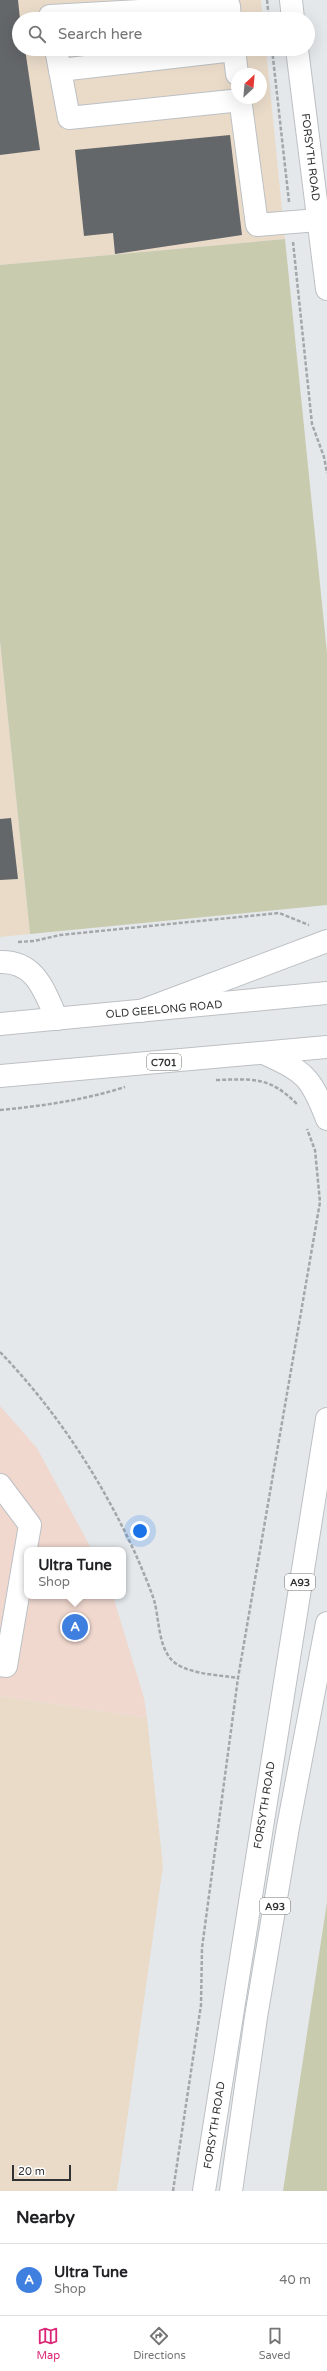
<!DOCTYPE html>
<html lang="en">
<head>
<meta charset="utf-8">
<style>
  body { margin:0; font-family:"Varela Round",sans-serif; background:#f2f2f2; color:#202124 }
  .compass { position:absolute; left:231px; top:68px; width:36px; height:36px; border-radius:50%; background:#fff; box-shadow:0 4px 16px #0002; rotate:26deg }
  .scale { position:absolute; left:12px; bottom:10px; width:59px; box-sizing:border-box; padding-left:4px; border:2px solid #313234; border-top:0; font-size:11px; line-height:14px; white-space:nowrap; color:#313234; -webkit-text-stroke:3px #fff; paint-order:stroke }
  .you { position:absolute; left:140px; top:1531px; width:14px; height:14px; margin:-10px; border:3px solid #fff; border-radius:50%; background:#1a73e8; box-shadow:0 0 0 6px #1a73e833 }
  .badge { display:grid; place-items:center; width:26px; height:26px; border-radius:50%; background:#db2777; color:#fff; font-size:13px; font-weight:700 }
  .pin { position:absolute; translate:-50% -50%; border:2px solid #fff; box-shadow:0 1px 4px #0006 }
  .popup { position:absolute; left:24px; top:1547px; width:102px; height:52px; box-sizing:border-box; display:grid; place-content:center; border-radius:8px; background:#fff; filter:drop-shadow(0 1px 3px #0005); font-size:13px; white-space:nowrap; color:#757577 }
  .popup b { font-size:15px; color:#202124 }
  .popup::after { content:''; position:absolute; left:50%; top:100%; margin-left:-8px; border:8px solid transparent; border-top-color:#fff }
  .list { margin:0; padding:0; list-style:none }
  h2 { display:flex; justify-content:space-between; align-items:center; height:52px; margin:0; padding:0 16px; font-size:17px }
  h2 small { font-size:13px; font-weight:400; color:#757577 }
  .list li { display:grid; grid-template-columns:26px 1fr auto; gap:12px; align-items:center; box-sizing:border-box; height:72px; padding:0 16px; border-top:1px solid #e0e0e0 }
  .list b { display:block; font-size:15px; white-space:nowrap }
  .list p { margin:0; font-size:13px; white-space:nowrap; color:#757577 }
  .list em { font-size:13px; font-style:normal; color:#757577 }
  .icon { flex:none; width:22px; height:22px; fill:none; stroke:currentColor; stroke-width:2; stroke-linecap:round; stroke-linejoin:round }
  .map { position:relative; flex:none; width:327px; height:2191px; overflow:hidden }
  .search { position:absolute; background:#fff; box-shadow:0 4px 16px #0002; left:12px; right:12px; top:12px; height:44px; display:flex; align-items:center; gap:10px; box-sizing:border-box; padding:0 14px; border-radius:22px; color:#757577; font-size:15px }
  .sheet { height:124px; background:#fff }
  nav { display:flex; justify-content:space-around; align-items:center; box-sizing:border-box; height:56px; border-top:1px solid #e0e0e0; background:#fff; font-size:11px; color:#757577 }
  nav a { display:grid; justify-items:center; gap:2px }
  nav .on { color:#db2777 }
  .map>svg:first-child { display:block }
  .commercial { fill:#f0d8ce }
  .industrial { fill:#eadbc9; fill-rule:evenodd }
  .green { fill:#c9cbaf }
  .building { fill:#64676a }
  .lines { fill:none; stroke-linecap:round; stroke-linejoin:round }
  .minor-casing { stroke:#bdc0c4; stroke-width:24 }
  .major-casing { stroke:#bdc0c4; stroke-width:24 }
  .highway-casing { stroke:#bdc0c4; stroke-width:24 }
  .path { stroke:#a4a7a9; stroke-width:2.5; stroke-dasharray:4 2; stroke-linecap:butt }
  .minor { stroke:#fff; stroke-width:22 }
  .major { stroke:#fff; stroke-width:22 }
  .highway { stroke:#fff; stroke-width:22 }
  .labels { text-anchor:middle; stroke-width:4; stroke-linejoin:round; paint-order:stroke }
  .shield { fill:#fff; stroke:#6f7071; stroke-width:1 }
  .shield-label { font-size:10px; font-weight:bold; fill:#313234 }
  .street-label { font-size:11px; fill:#313234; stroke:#fff }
</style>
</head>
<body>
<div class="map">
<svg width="327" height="2191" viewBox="0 0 327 2191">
  <rect width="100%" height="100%" fill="#e4e8eb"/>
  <path class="commercial" d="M0,1406l37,42 55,102h-65v46h86l31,102 3,20 -147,-22z"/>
  <g class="industrial">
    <path d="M0,0h261l2,19h-244v30h247l19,190 -285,26zM237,74h24v24h-24z"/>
    <path d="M0,641l30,293 -30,3z"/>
    <path d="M0,1696l147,22 16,148 -46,325h-117z"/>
  </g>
  <g class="green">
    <path d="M285,239l42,414v252l-297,29 -30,-293v-376z"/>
    <path d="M327,1902v289h-44z"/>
  </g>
  <g class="building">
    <path d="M0,0h18l2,19 -1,30h6l15,101 -40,5z"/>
    <path d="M230,135l12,100 -127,19 -2,-21 -29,3 -9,-86z"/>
    <path d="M11,818l7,61 -18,1v-61z"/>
  </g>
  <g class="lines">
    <g class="minor-casing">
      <g id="minor">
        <path d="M51,19l-1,-3 179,-10 1,13"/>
        <path d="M56,49l13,69 172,-18"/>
        <path d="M234,49l3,25"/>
        <path d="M60,70l174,-20"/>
        <path d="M240,98l17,127 61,-5"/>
        <path d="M0,962c36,-1 44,29 57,57"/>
        <path d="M0,1485l30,40 -24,141 -6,-1"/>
      </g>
    </g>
    <g class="major-casing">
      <g id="major">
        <path d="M0,1024l327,-31"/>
        <path d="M0,1076l327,-29"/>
      </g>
    </g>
    <g class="highway-casing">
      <g id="highway">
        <path d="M291,0l2,19"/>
        <path d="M297,49l30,240"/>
        <path d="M141,1011l186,-70"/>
        <path d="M266,1054c39,18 45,23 61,65"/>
        <path d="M204,2191l123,-772"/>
        <path d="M231,2191l25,-174 32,-190 39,-204"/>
      </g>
    </g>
    <g class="path">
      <path d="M267,0l2,19"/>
      <path d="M272,49l17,153"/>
      <path d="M293,242l19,182 12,33 3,16"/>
      <path d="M18,942l16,-1 26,-6 219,-22 30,12"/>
      <path d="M216,1080c37,-1 53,-4 81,24"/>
      <path d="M0,1110c43,-4 84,-10 125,-23"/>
      <path d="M0,1352c57,59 102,129 136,203 6,14 13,30 18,45 5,17 4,43 16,58 12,16 49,17 68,20"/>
      <path d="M173,2191l28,-186 1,-57 36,-270 82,-476 -5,-52 -8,-21"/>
    </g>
    <use href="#minor" class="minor"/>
    <use href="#major" class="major"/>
    <use href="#highway" class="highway"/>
  </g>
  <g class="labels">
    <g class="shield">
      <rect x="147" y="1054" width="34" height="16" rx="3"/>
      <rect x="285" y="1574" width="30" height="16" rx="3"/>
      <rect x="260" y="1898" width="30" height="16" rx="3"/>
    </g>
    <g class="shield-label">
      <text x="164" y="1066">C701</text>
      <text x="300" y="1586">A93</text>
      <text x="275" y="1910">A93</text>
    </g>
    <g class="street-label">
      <text transform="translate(311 157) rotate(83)" y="4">FORSYTH ROAD</text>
      <text transform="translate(164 1009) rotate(-5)" y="4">OLD GEELONG ROAD</text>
      <text transform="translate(264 1805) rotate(-81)" y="4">FORSYTH ROAD</text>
      <text transform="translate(214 2125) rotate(-81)" y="4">FORSYTH ROAD</text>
    </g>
  </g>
</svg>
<svg class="compass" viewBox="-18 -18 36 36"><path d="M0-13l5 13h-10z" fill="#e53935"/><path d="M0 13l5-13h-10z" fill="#757577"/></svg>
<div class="scale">20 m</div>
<div class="you"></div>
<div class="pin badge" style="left:75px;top:1627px;background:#3f7fe0">A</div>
<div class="popup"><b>Ultra Tune</b>Shop</div>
<div class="search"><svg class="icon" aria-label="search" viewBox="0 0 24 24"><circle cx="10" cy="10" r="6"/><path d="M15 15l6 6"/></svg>Search here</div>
</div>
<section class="sheet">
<h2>Nearby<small></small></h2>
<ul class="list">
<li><span class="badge" style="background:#3f7fe0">A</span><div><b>Ultra Tune</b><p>Shop</p></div><em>40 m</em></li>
</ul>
</section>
<nav>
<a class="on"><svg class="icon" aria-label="map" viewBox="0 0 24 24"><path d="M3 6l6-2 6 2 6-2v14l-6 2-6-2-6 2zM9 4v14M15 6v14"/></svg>Map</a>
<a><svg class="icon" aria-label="directions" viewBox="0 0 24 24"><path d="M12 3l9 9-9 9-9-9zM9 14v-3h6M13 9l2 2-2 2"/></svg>Directions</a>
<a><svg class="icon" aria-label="saved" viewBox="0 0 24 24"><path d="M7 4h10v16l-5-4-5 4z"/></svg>Saved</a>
</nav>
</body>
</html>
